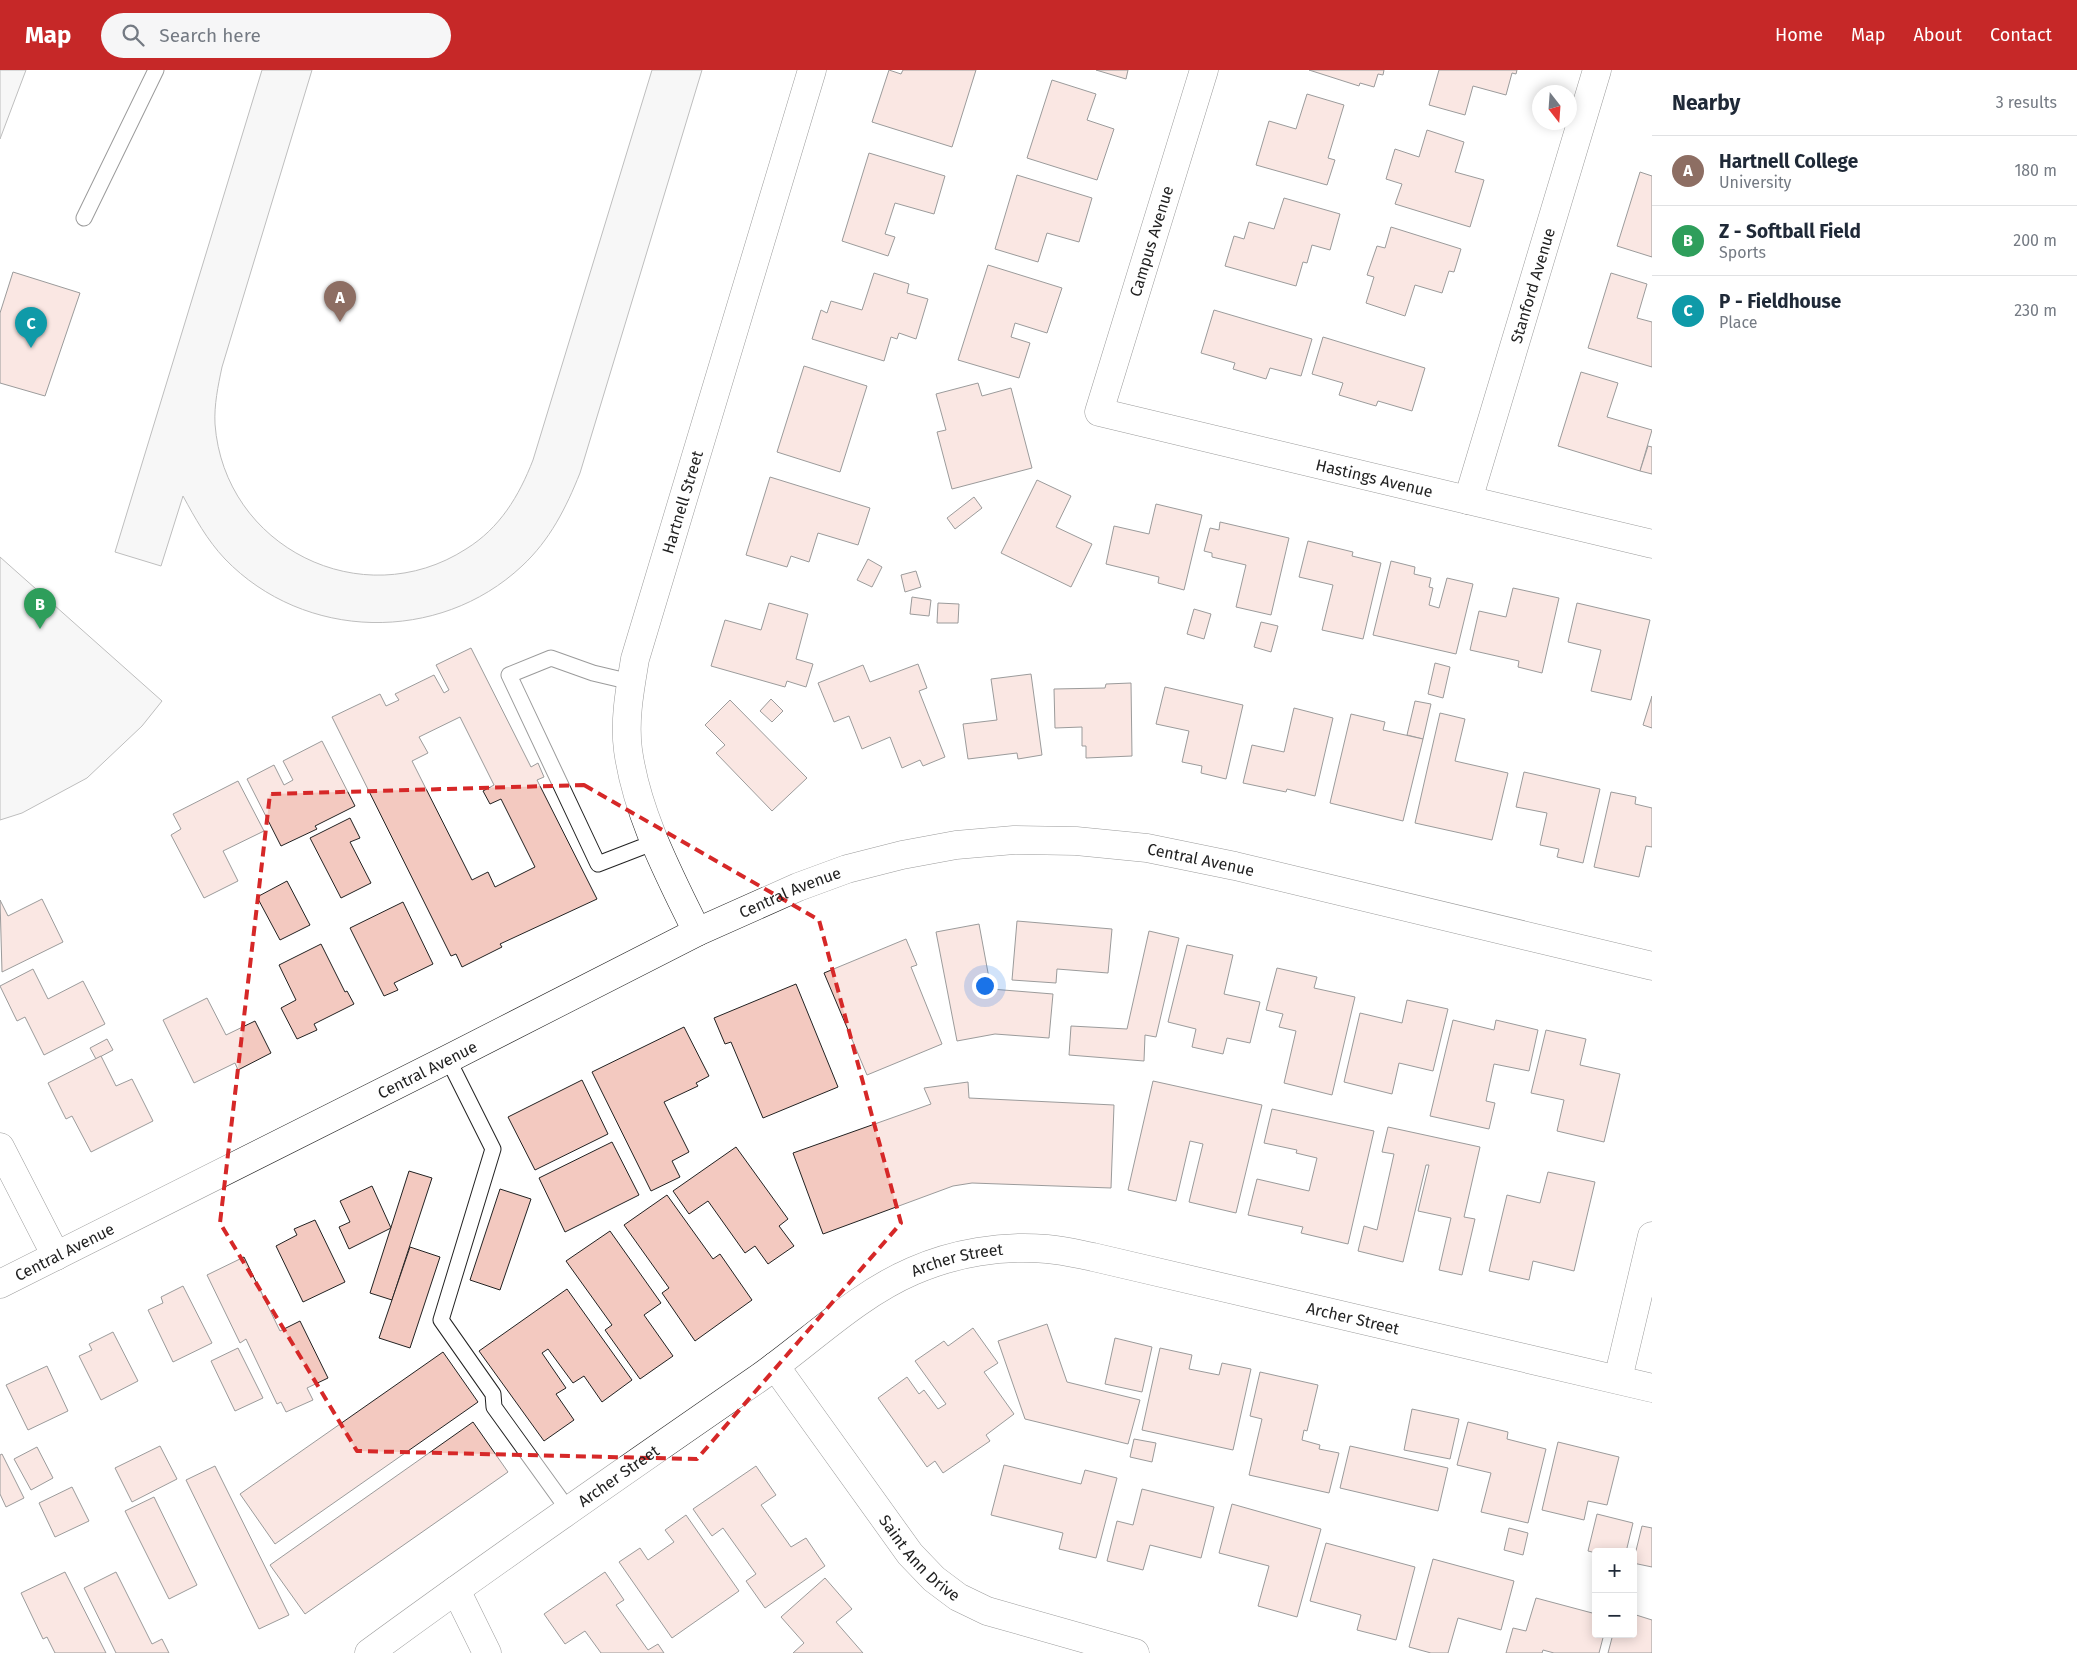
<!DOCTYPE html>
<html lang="en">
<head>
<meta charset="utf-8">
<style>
  body { margin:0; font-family:"Fira Sans",sans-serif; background:#f6f6f7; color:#1f2937 }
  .controls { position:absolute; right:15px; bottom:15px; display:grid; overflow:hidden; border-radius:5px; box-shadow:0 2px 12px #0003 }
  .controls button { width:45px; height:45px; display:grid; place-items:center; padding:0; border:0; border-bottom:1px solid #e0e1e3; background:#fff; color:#1f2937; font:25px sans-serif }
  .compass { position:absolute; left:1532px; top:15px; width:45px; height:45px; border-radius:50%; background:#fff; box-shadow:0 2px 12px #0003; rotate:163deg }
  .you { position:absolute; left:984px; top:915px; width:18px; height:18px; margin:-12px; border:4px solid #fff; border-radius:50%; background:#1a73e8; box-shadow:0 0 0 8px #1a73e833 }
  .badge { display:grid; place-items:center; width:32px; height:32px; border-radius:50%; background:#c62828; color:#fff; font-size:16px; font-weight:700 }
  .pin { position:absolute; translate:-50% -41px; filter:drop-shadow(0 1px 2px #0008) }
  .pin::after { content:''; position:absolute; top:26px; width:18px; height:15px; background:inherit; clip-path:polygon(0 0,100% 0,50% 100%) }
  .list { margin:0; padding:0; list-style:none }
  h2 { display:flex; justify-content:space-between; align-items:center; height:65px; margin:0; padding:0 20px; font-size:21px }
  h2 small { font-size:16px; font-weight:400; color:#747a83 }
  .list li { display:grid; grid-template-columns:32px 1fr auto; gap:15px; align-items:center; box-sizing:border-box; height:70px; padding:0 20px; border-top:1px solid #e0e1e3 }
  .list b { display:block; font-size:19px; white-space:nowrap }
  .list p { margin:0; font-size:16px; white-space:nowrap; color:#747a83 }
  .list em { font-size:16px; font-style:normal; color:#747a83 }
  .icon { flex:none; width:28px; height:28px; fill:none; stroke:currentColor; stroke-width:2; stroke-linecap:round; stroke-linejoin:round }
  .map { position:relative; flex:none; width:1652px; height:1583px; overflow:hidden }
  header { display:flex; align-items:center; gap:30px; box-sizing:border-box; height:70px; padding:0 25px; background:#c62828; color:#fff }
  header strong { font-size:24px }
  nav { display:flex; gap:28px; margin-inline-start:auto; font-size:18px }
  .search { width:350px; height:45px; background:#f6f6f7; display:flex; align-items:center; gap:12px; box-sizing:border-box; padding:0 18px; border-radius:28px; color:#747a83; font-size:19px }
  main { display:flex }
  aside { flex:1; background:#fff }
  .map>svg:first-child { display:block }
  .green { fill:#eee; stroke:#6f6f6f }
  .building { fill:#f3c9c0; stroke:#222; fill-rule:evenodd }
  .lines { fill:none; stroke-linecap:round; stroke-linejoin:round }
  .lane-casing { stroke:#222; stroke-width:17 }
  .street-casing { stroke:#222; stroke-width:29 }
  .secondary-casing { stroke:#222; stroke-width:29 }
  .lane { stroke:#fff; stroke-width:15 }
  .street { stroke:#fff; stroke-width:28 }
  .secondary { stroke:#fff; stroke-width:28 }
  .marked { fill:none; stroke:#d62828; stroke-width:4; stroke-dasharray:10 6; stroke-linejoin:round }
  .labels { text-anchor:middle; stroke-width:4; stroke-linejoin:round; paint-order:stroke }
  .street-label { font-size:16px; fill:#222; stroke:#fff }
</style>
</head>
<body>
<header>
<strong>Map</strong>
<div class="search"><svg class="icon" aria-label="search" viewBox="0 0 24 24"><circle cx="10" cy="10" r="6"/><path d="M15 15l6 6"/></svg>Search here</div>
<nav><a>Home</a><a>Map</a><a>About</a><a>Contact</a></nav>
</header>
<main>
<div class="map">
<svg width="1652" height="1583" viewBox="0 0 1652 1583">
  <rect width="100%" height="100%" fill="#fff"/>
  <g class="green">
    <path d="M0,0h26l-26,69z"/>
    <path d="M262,0h50l-90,297c-4,19 -8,38 -7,57 9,123 147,192 251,125 34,-21 53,-53 67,-89l119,-390h50l-122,403c-14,35 -30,67 -58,93 -83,78 -218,75 -297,-7 -18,-19 -30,-41 -42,-63l-22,70 -46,-14z"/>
    <path d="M0,487l162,144 -20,25 -55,52 -65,35 -22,7z"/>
  </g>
  <g class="building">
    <path d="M889,0l12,4 2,-4h73l-24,77 -80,-25z"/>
    <path d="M1096,0h32l-2,9z"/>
    <path d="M1309,0h75l-1,5 -5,-1 -4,13 -14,-4 -1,3z"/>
    <path d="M1439,0h78l-1,4 -4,-1 -6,22 -33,-9 -8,29 -36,-10z"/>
    <path d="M1052,10l44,14 -9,26 27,9 -17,51 -70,-22z"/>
    <path d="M1307,24l37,11 -16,53 7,2 -8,25 -71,-20 13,-44 27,8z"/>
    <path d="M1427,60l37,12 -9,30 29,8 -14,47 -75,-23 7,-20 -16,-5 9,-30 24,8z"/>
    <path d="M869,83l76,23 -11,38 -39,-11 -10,31 10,3 -7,19 -46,-15z"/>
    <path d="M1640,102l12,4v81l-35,-11z"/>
    <path d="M1017,105l75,23 -13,44 -32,-9 -9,29 -43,-13z"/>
    <path d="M1284,128l56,16 -10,36 -18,-5 -5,18 -4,-1 -7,24 -71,-20 9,-30 10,3 5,-17 25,7z"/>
    <path d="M1391,157l70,22 -7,23 -5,-1 -7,22 -27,-8 -10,31 -39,-13 8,-26 -7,-2 10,-29 8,2z"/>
    <path d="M988,195l74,23 -15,45 -32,-10 -4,14 19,6 -11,35 -61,-18z"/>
    <path d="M13,202l67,21 -35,103 -45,-13v-70z"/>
    <path d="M874,203l35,11 -2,9 21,6 -12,40 -17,-6 -2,6 -6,-2 -7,24 -72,-22 9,-29 6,3 4,-12 31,9z"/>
    <path d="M1611,203l36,11 -10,34 15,4v45l-64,-19z"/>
    <path d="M1214,240l98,29 -11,37 -31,-8 -4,11 -33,-10 2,-6 -34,-10z"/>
    <path d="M1323,267l102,31 -13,43 -34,-10 -2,5 -37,-11 4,-12 -31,-9z"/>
    <path d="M804,296l63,20 -27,86 -63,-20z"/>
    <path d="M1581,302l37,11 -11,34 45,13 -12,41 -82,-25z"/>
    <path d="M978,313l4,13 29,-8 21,80 -80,21 -15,-57 9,-2 -10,-36z"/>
    <path d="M1648,376l4,1v27l-12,-3z"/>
    <path d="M770,407l100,31 -12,37 -40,-12 -9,29 -18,-6 -4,11 -41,-12z"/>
    <path d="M1037,410l34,16 -15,31 36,17 -21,43 -70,-34z"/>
    <path d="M974,427l8,11 -27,21 -8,-11z"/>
    <path d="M1156,434l46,11 -18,75 -26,-7 1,-6 -53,-13 8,-38 35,8z"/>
    <path d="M1220,452l69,16 -18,77 -35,-8 10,-42 -34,-8v-4l-8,-2 6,-23 9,2z"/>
    <path d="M1308,471l45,11 -1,4 29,7 -18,76 -41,-9 11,-45 -34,-8z"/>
    <path d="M868,489l14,8 -10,20 -15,-7z"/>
    <path d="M1391,491l24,6 -1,7 17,4 -2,9 4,1 -4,17 10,3 8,-30 26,6 -17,70 -83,-19z"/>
    <path d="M916,501l5,16 -16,5 -4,-17z"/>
    <path d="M1513,518l46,10 -17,75 -24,-6 1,-6 -49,-11 9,-39 27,6z"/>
    <path d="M912,527l19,3 -2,16 -19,-2z"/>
    <path d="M769,533l39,11 -12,45 17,5 -7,23 -19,-6 -2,6 -74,-21 14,-46 36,10z"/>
    <path d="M938,533l21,1 -1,19h-21z"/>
    <path d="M1577,533l73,17 -19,80 -40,-9 10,-41 -33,-8z"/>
    <path d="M1194,539l17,5 -7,25 -17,-5z"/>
    <path d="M1261,552l17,4 -7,26 -17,-5z"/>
    <path d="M471,578l60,119 7,-4 6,14 -7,3 60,119 -97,45 2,3 -40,20 -6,-13 -5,2 -119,-239 48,-23 6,12 13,-6 -4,-6 39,-19 10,18 5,-3 -13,-25zM460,647l34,68 -11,6 7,13 11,-5 34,68 -40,20 -7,-15 -16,8 -60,-119 16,-8 -9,-16z"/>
    <path d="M1435,593l15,4 -7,31 -15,-4z"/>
    <path d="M918,594l9,24 -8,3 26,66 -22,9 -3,-6 -18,8 -12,-31 -28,12 -13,-33 -15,6 -16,-39 45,-18 7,17z"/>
    <path d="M1031,604l11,81 -24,4 -1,-6 -49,6 -5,-35 34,-4 -6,-41z"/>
    <path d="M1131,613l1,73 -46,2v-12h-4v-19l-27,1 -1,-39 51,-1 1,-4z"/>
    <path d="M1165,617l78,18 -17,74 -25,-6 1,-7 -20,-4 7,-31 -33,-7z"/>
    <path d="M1652,626v32l-9,-3z"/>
    <path d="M771,629l12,12 -11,11 -12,-11z"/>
    <path d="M730,630l77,78 -35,33 -56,-58 9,-8 -20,-20z"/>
    <path d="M1415,631l16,3 -8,35 -16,-4z"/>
    <path d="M1294,638l39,10 -18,78 -28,-7 -1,3 -43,-9 9,-38 32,7z"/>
    <path d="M1440,643l25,6 -10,42 53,12 -16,67 -77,-17z"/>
    <path d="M1351,644l34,8 -2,8 40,9 -20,82 -73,-18z"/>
    <path d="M322,671l33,65 -40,20 2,3 -36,17 -34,-67 27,-14 10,20 9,-5 -10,-19z"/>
    <path d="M1524,702l76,17 -17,74 -26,-6 2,-8 -19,-4 7,-32 -31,-6z"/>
    <path d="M238,711l26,50 -41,20 15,30 -34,17 -33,-63 10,-6 -8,-15z"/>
    <path d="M1611,722l25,5 -1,7 17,4v39l-6,-1 -7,31 -45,-10z"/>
    <path d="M350,748l10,20 -10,4 21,41 -30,15 -31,-60z"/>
    <path d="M287,811l23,44 -30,15 -23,-43z"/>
    <path d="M42,829l21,43 -61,30 -2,-72 8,16z"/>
    <path d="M403,832l30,62 -39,19 4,7 -14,6 -34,-68z"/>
    <path d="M1017,851l95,8 -4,44 -51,-4 -1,14 -44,-3z"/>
    <path d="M979,854l12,65 62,5 -4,44 -54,-4 -38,7 -21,-109z"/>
    <path d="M1149,861l30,7 -23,99 -11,-2 -1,26 -75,-6 2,-29 56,3z"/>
    <path d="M906,869l11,26 -6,2 31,77 -75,31 -43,-102z"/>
    <path d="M321,874l24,48 2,-1 7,13 -40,20 3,6 -20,9 -16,-31 15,-8 -17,-35z"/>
    <path d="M1187,875l46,10 -9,39 36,8 -10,41 -23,-5 -4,16 -31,-7 4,-18 -28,-7z"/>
    <path d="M1277,898l40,9 -3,11 41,9 -23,98 -48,-12 12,-52 -17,-4 4,-13 -17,-4z"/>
    <path d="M33,899l15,30 35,-18 22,43 -61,31 -19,-38 -8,4 -17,-35z"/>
    <path d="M796,914l42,103 -75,31 -32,-76 -6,2 -11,-26z"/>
    <path d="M207,928l19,37 29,-14 16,32 -33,17 -3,-7 -41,20 -31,-63z"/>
    <path d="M1407,930l41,9 -15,62 -34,-8 -7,31 -48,-12 16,-69 42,10z"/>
    <path d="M1453,950l41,10 2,-10 42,10 -9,41 -35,-7 -8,37 9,2 -6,26 -59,-13z"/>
    <path d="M684,957l25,49 -13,7 2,3 -34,16 25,50 -17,9 8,16 -29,14 -59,-119z"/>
    <path d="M1546,960l40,9 -6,26 40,9 -16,68 -47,-11 7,-31 -33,-7z"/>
    <path d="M107,969l6,11 -17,9 -6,-11z"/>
    <path d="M101,986l15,30 16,-7 21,42 -62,31 -19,-36 -6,3 -18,-36z"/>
    <path d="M582,1010l26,54 -73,36 -27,-53z"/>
    <path d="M1153,1011l109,24 -26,108 -47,-11 14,-58 -13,-3 -14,60 -48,-11z"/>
    <path d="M968,1012l1,16 145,7 -3,83 -139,-5 -19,3 -130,48 -30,-81 138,-49 -7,-16z"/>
    <path d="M1272,1039l102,22 -26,113 -47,-11 2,-6 -55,-12 9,-36 52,12 8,-33 -21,-5 1,-3 -33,-7z"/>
    <path d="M1388,1057l92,20 -16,70 11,2 -13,56 -23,-5 12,-52 -33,-7 11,-46h-3l-23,97 -45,-11 6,-25 13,4 17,-76 -12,-2z"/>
    <path d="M612,1072l27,53 -74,37 -26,-54z"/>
    <path d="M736,1077l52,72 -9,7 15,20 -26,18 -13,-18 -10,7 -37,-52 -19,13 -16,-23z"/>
    <path d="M409,1101l23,7 -40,122 -22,-7z"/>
    <path d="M1548,1102l47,10 -21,89 -41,-10 -4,19 -40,-9 18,-76 33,8z"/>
    <path d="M372,1116l19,42 -42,21 -10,-22 11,-5 -10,-21z"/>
    <path d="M500,1119l31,10 -31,91 -30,-10z"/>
    <path d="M667,1125l46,64 7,-5 32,46 -57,41 -33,-48 7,-5 -45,-63z"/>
    <path d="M315,1150l30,62 -42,20 -27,-56 21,-11 -3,-6z"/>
    <path d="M610,1161l51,72 -17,12 29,41 -33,23 -35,-49 7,-5 -46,-64z"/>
    <path d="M410,1177l30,10 -30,91 -31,-10z"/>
    <path d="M244,1187l36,74 20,-10 28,57 -21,10 6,12 -27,12 -5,-10 -4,2 -31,-65 -6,4 -33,-68z"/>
    <path d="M183,1216l29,57 -39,19 -25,-52 15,-7 -2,-6z"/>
    <path d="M567,1219l65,91 -30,22 -18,-26 -11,7 -25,-34 -6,4 24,35 -10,6 18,26 -30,21 -65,-90z"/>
    <path d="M1047,1254l20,58 73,18 -12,44 -103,-25 -27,-78z"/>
    <path d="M973,1258l25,35 -14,9 30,42 -28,21 4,6 -47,32 -8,-12 -8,6 -49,-69 29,-21 12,17 5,-4 14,19 8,-5 -31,-43 29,-20 4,5z"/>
    <path d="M113,1262l25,49 -37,19 -22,-44 13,-6 -3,-6z"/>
    <path d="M1115,1268l37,9 -10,45 -37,-8z"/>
    <path d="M238,1278l25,50 -28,13 -24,-50z"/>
    <path d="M1160,1278l32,7 -3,14 30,6 3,-12 29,6 -18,81 -91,-20z"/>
    <path d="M443,1282l35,50 -203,142 -35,-50z"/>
    <path d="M47,1296l21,45 -40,19 -22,-45z"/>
    <path d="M1260,1302l58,13 -11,46 -3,-1 -2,10 18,5 -1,4 20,4 -10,40 -80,-18 13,-56 -12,-3z"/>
    <path d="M1412,1339l47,10 -9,40 -46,-9z"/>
    <path d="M473,1352l35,50 -203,142 -35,-49z"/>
    <path d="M1468,1352l40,10 -1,7 39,10 -18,74 -47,-11 10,-39 -34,-8z"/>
    <path d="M1134,1369l22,4 -4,19 -22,-5z"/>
    <path d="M1558,1372l61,15 -12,48 -19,-4 -4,19 -42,-10z"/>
    <path d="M160,1376l17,33 -45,23 -17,-34z"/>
    <path d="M1350,1376l98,22 -10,43 -98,-23z"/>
    <path d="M37,1377l16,31 -22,12 -17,-31z"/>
    <path d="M2,1384l22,44 -18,9 -6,-13v-39z"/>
    <path d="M1004,1395l77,19 4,-14 32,8 -21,80 -37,-9 4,-16 -72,-18z"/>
    <path d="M215,1396l74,149 -30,14 -73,-149z"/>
    <path d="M756,1396l20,29 -15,10 30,42 15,-9 19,28 -60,42 -19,-27 10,-7 -33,-46 -11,8 -19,-27z"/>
    <path d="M72,1417l17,34 -34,16 -16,-34z"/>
    <path d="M1142,1419l72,18 -13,51 -51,-13 -7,25 -36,-9 10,-40 16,4z"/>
    <path d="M154,1427l43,88 -28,14 -44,-88z"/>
    <path d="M1232,1434l89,25 -24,88 -39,-11 11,-40 -50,-13z"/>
    <path d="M1597,1444l36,9 -7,29h-30v1l-8,-2z"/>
    <path d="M686,1445l53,76 -67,47 -53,-76 21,-14 8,12 26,-18 -9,-12z"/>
    <path d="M1642,1456l10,2v39l-19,-4z"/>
    <path d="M1509,1458l19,5 -5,22 -19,-5z"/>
    <path d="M1326,1473l89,24 -19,73 -39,-10 4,-15 -51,-14z"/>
    <path d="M1433,1489l81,22 -13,49 -43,-12 -10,35h-17l-22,-6z"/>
    <path d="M65,1502l41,81h-51l-8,-16 -4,2 -22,-46z"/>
    <path d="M116,1502l36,72 10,-5 7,14h-53l-32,-65z"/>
    <path d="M605,1502l19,28 -8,5 32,45 10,-6 6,9h-63l-16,-22 -20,13 -21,-30z"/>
    <path d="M825,1508l27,31 -16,13 27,31h-70l11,-10 -23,-26z"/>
    <path d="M1536,1528l60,16v20h8l-5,19h-45l-11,-3 -1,3h-36l7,-25 13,3z"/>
    <path d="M1633,1544l19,6v33h-44l5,-19h20z"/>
  </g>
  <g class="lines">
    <g class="lane-casing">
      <g id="lane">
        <path d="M84,148l72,-148"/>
        <path d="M631,612l-38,-9 -42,-15 -42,17 89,189 57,-22"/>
        <path d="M448,989l45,90 -52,171 52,74 1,13 75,104"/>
      </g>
    </g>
    <g class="street-casing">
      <g id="street">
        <path id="s1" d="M1204,0l-105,342 553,132"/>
        <path id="s2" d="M1468,430l129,-430"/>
        <path id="s3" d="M697,862c-28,-58 -60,-117 -69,-182 -4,-30 2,-61 7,-91l177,-589"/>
        <path d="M0,1077l56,109"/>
        <path id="s4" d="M775,1296l135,188 24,25 24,18 29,14 148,42"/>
        <path d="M1618,1309l34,-143"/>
        <path d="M456,1520l31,63"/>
        <path id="s5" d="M369,1583c127,-93 257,-183 387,-273 52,-36 99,-84 157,-109 41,-18 89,-26 134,-22 15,1 31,5 46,8l559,131"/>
      </g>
    </g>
    <g class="secondary-casing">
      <g id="secondary">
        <path id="s6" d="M0,1214l448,-225 249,-127 101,-45 49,-18 55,-14 54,-10 58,-5 62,1 71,7 88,18 417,100"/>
      </g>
    </g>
    <use href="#lane" class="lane"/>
    <use href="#street" class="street"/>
    <use href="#secondary" class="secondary"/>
  </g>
  <path d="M0 0H1652V1583H0ZM584,715l235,135 82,303 -204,236 -340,-8 -137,-228 50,-429z" fill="#fff" fill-opacity=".55" fill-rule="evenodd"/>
  <path class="marked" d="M584,715l235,135 82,303 -204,236 -340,-8 -137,-228 50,-429z"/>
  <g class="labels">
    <g class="street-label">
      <text transform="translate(1151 171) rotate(-73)" y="6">Campus Avenue</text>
      <text dy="6" stroke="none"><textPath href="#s2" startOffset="224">Stanford Avenue</textPath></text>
      <text dy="6" stroke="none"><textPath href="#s1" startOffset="641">Hastings Avenue</textPath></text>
      <text dy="6" stroke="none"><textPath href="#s3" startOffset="451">Hartnell Street</textPath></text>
      <text dy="6" stroke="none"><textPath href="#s6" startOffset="1302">Central Avenue</textPath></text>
      <text dy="6" stroke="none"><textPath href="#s6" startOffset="882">Central Avenue</textPath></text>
      <text dy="6" stroke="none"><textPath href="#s6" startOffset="478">Central Avenue</textPath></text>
      <text dy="6" stroke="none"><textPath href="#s6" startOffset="72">Central Avenue</textPath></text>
      <text dy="6" stroke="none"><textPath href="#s5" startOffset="711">Archer Street</textPath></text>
      <text dy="6" stroke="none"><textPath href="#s5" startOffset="1116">Archer Street</textPath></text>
      <text dy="6" stroke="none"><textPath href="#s5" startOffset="306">Archer Street</textPath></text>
      <text dy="6" stroke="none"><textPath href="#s4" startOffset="241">Saint Ann Drive</textPath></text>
    </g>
  </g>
</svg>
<div class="controls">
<button>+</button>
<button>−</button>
</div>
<svg class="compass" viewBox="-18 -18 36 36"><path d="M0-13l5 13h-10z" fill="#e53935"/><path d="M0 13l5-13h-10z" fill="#747a83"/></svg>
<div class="you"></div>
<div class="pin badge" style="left:340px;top:252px;background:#8d6e63">A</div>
<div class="pin badge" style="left:40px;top:559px;background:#2e9e5b">B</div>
<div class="pin badge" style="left:31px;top:278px;background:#0f9aa8">C</div>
</div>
<aside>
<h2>Nearby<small>3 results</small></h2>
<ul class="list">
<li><span class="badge" style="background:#8d6e63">A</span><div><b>Hartnell College</b><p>University</p></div><em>180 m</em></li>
<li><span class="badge" style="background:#2e9e5b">B</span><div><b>Z - Softball Field</b><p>Sports</p></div><em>200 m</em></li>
<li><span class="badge" style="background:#0f9aa8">C</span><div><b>P - Fieldhouse</b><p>Place</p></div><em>230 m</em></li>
</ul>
</aside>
</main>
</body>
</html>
